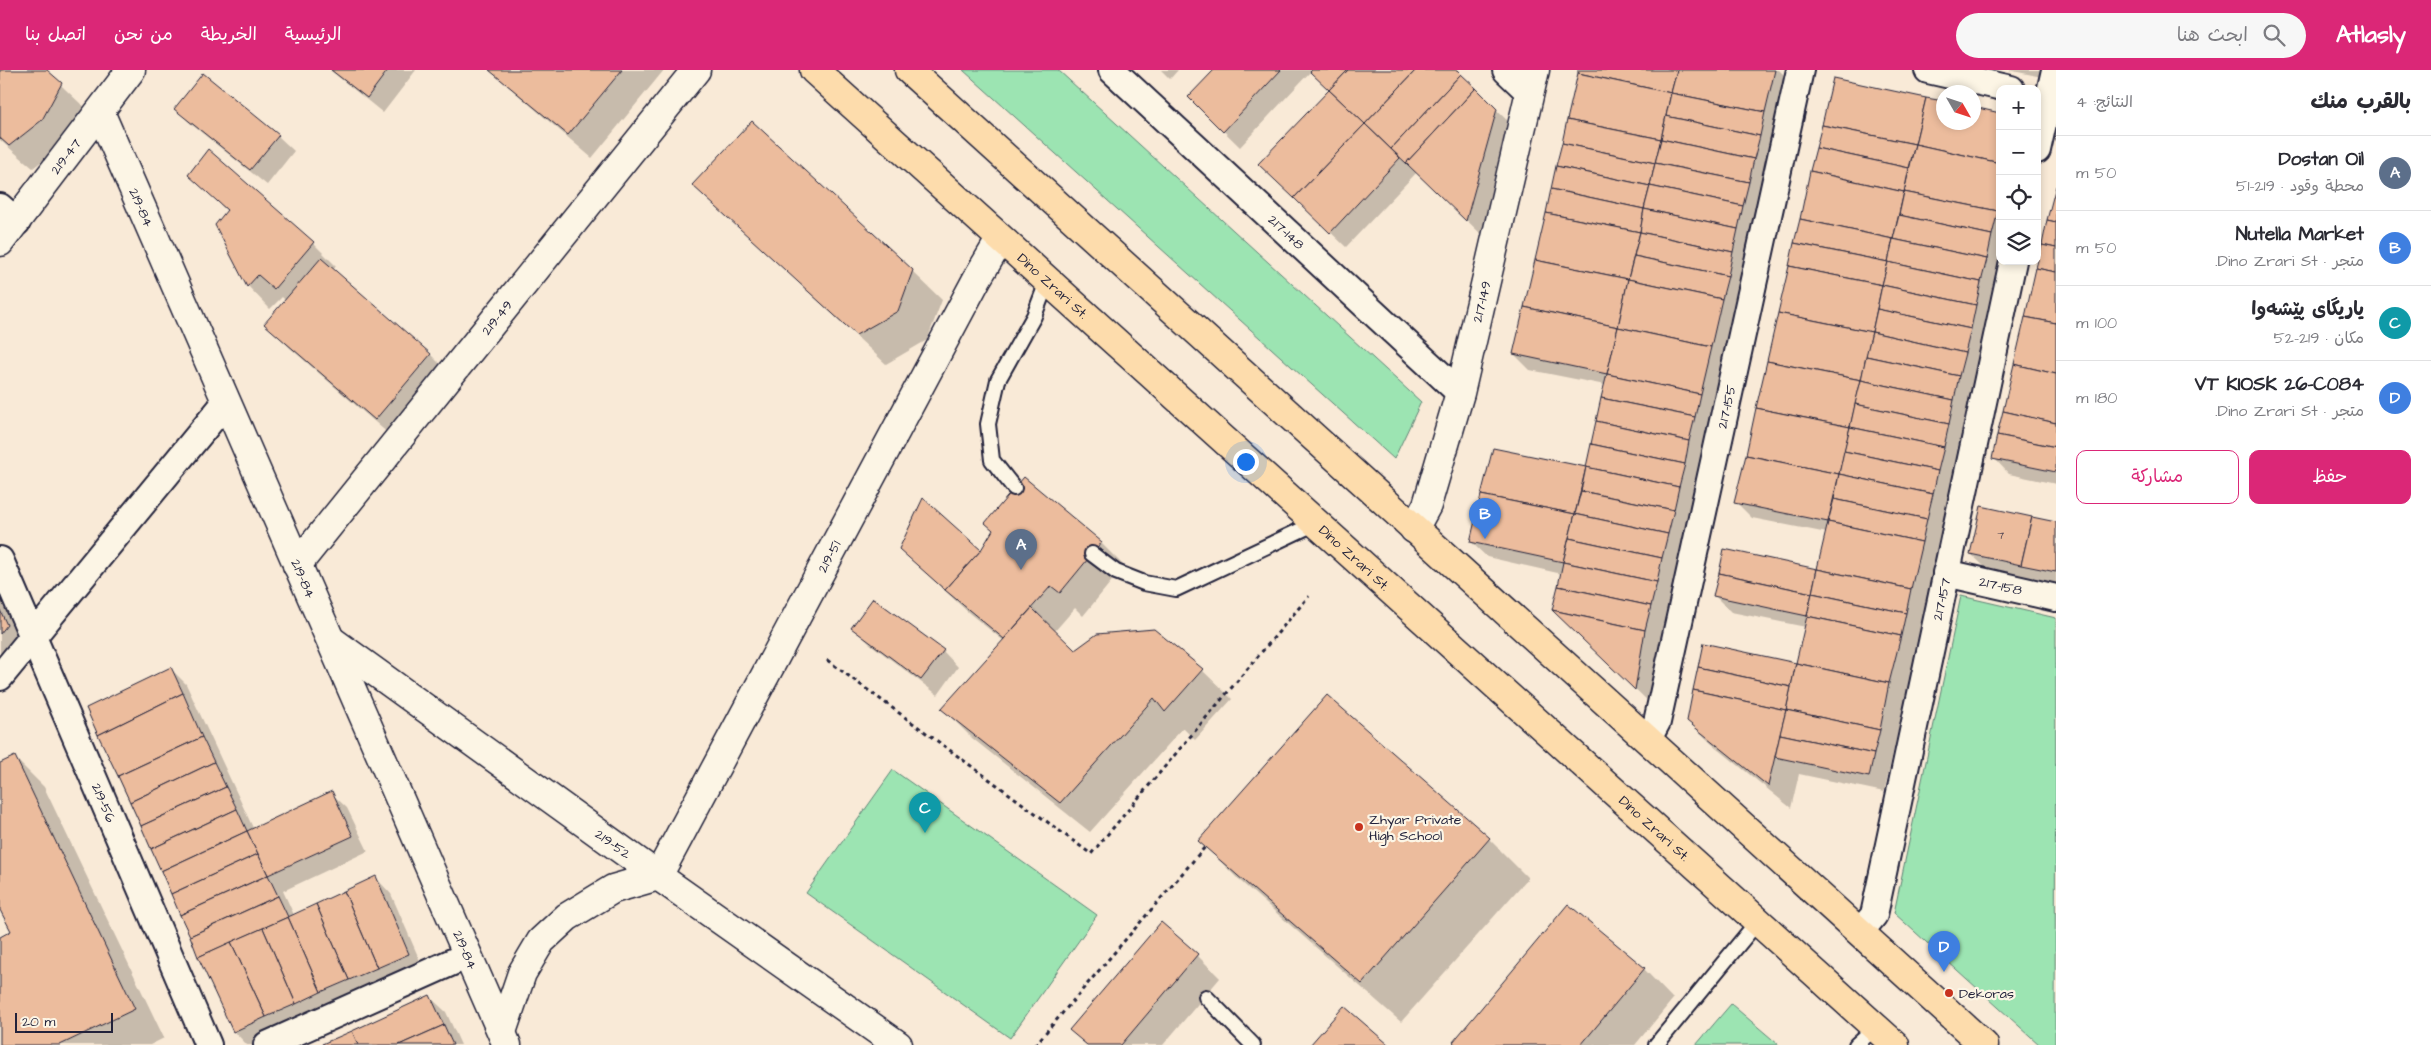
<!DOCTYPE html>
<html lang="ar">
<head>
<meta charset="utf-8">
<style>
  body { margin:0; font-family:"Architects Daughter","Playpen Sans Arabic",sans-serif; background:#f7f7f7; color:#2b2b33; direction:rtl }
  .controls { position:absolute; right:15px; top:15px; display:grid; overflow:hidden; border-radius:10px; box-shadow:0 2px 8px #0003 }
  .controls button { width:45px; height:45px; display:grid; place-items:center; padding:0; border:0; border-bottom:1px solid #e1e1e2; background:#fff; color:#2b2b33; font:25px sans-serif }
  .compass { position:absolute; left:1936px; top:15px; width:45px; height:45px; border-radius:50%; background:#fff; box-shadow:0 2px 8px #0003; rotate:129deg }
  .scale { position:absolute; left:15px; bottom:12px; width:98px; box-sizing:border-box; padding-left:5px; border:2px solid #22223b; border-top:0; font-size:14px; line-height:18px; white-space:nowrap; color:#22223b; -webkit-text-stroke:4px #fcf5e5; paint-order:stroke }
  .you { position:absolute; left:1245px; top:391px; width:18px; height:18px; margin:-12px; border:4px solid #fff; border-radius:50%; background:#1a73e8; box-shadow:0 0 0 8px #1a73e833 }
  .badge { display:grid; place-items:center; width:32px; height:32px; border-radius:50%; background:#db2777; color:#fff; font-size:16px; font-weight:700 }
  .pin { position:absolute; translate:-50% -41px; filter:drop-shadow(0 1px 2px #0008) }
  .pin::after { content:''; position:absolute; top:26px; width:18px; height:15px; background:inherit; clip-path:polygon(0 0,100% 0,50% 100%) }
  .list { margin:0; padding:0; list-style:none }
  h2 { display:flex; justify-content:space-between; align-items:center; height:65px; margin:0; padding:0 20px; font-size:21px }
  h2 small { font-size:16px; font-weight:400; color:#7c7c81 }
  .list li { display:grid; grid-template-columns:32px 1fr auto; gap:15px; align-items:center; box-sizing:border-box; height:75px; padding:0 20px; border-top:1px solid #e1e1e2 }
  .list b { display:block; font-size:19px; white-space:nowrap }
  .list p { margin:0; font-size:16px; white-space:nowrap; color:#7c7c81 }
  .list em { font-size:16px; font-style:normal; color:#7c7c81 }
  .actions { display:flex; gap:10px; padding:15px 20px }
  .actions a { flex:1; padding:11px 0; border:1px solid #db2777; border-radius:10px; text-align:center; font-size:18px; color:#db2777 }
  .actions .main { background:#db2777; color:#fff }
  .icon { flex:none; width:28px; height:28px; fill:none; stroke:currentColor; stroke-width:2; stroke-linecap:round; stroke-linejoin:round }
  .map { position:relative; flex:none; width:2056px; height:975px; overflow:hidden; direction:ltr }
  header { display:flex; align-items:center; gap:30px; box-sizing:border-box; height:70px; padding:0 25px; background:#db2777; color:#fff }
  header strong { font-size:24px }
  nav { display:flex; gap:28px; margin-inline-start:auto; font-size:18px }
  .search { width:350px; height:45px; background:#f7f7f7; display:flex; align-items:center; gap:12px; box-sizing:border-box; padding:0 18px; border-radius:28px; color:#7c7c81; font-size:19px }
  main { display:flex }
  aside { flex:1; background:#fff }
  .map>svg:first-child { display:block }
  .green { fill:#9ce4b2; stroke:#5f8376 }
  .shadow { fill:#0003 }
  .building { fill:#ecbc9d; stroke:#22223b }
  .lines { fill:none; stroke-linecap:round; stroke-linejoin:round }
  .lane-casing { stroke:#22223b; stroke-width:18 }
  .street-casing { stroke:#22223b; stroke-width:30 }
  .secondary-casing { stroke:#22223b; stroke-width:31 }
  .primary-casing { stroke:#22223b; stroke-width:31 }
  .path { stroke:#22223b; stroke-width:3; stroke-dasharray:4 4; stroke-linecap:butt }
  .lane { stroke:#fcf5e5; stroke-width:14 }
  .street { stroke:#fcf5e5; stroke-width:26 }
  .secondary { stroke:#fcf5e5; stroke-width:28 }
  .primary { stroke:#fddcac; stroke-width:28 }
  .poi-dot { fill:#c8321e; stroke:#fcf5e5; stroke-width:2 }
  .labels { text-anchor:middle; stroke-width:4.5; stroke-linejoin:round; paint-order:stroke }
  .number-label { font-size:11px; fill:#544854 }
  .street-label { font-size:14px; fill:#22223b; stroke:#fcf5e5 }
  .poi-label { font-size:14px; fill:#22223b; stroke:#fcf5e5; text-anchor:start }
</style>
</head>
<body>
<header>
<strong>Atlasly</strong>
<div class="search"><svg class="icon" aria-label="search" viewBox="0 0 24 24"><circle cx="10" cy="10" r="6"/><path d="M15 15l6 6"/></svg>ابحث هنا</div>
<nav><a>الرئيسية</a><a>الخريطة</a><a>من نحن</a><a>اتصل بنا</a></nav>
</header>
<main>
<aside>
<h2>بالقرب منك<small>النتائج: 4</small></h2>
<ul class="list">
<li><span class="badge" style="background:#5c6f8a">A</span><div><b>Dostan Oil</b><p>محطة وقود · 219-51</p></div><em>50 m</em></li>
<li><span class="badge" style="background:#3f7fe0">B</span><div><b>Nutella Market</b><p>متجر · Dino Zrari St.</p></div><em>50 m</em></li>
<li><span class="badge" style="background:#0f9aa8">C</span><div><b>یاریگای پێشەوا</b><p>مكان · 219-52</p></div><em>100 m</em></li>
<li><span class="badge" style="background:#3f7fe0">D</span><div><b>VT KIOSK 26-C084</b><p>متجر · Dino Zrari St.</p></div><em>180 m</em></li>
</ul>
<div class="actions"><a class="main">حفظ</a><a>مشاركة</a></div>
</aside>
<div class="map">
<svg width="2056" height="975" viewBox="0 0 2056 975">
  <rect width="100%" height="100%" fill="#f9ead7"/>
  <filter id="ink" filterUnits="userSpaceOnUse"><feTurbulence type="fractalNoise" baseFrequency=".02" numOctaves="2"/><feDisplacementMap in="SourceGraphic" scale="10" xChannelSelector="R" yChannelSelector="G"/><feConvolveMatrix kernelMatrix="1 2 1 2 8 2 1 2 1" color-interpolation-filters="sRGB"/></filter>
  <g filter="url(#ink)">
    <g class="green">
      <path d="M963,0h95l363,332 -27,57z"/>
      <path d="M1961,526l95,22 -1,427h-15l-146,-132z"/>
      <path d="M893,700l204,145 -87,123 -204,-145z"/>
      <path d="M1731,934l48,41h-83z"/>
    </g>
    <g class="shadow">
      <path d="M0,0h45l39,37 -19,36 -32,25 -33,-28z"/>
      <path d="M330,0h86l-33,43z"/>
      <path d="M489,0h175l-72,88z"/>
      <path d="M1161,0h17l-8,9z"/>
      <path d="M1216,0h239l58,56 -31,109 -65,-63 -71,75 -70,-67 55,-90 -20,-19 -71,76 -51,-50z"/>
      <path d="M1580,0h199l13,13 -141,621 -82,-79 -7,-51 -75,-17 -16,-15 23,-93 93,20 18,-84 -75,-15 -16,-16z"/>
      <path d="M2008,0h36l-2,7z"/>
      <path d="M203,5l75,61 16,15 -27,34 -76,-61 -15,-15z"/>
      <path d="M1834,10l110,42h30v-13l26,5v147h6l-122,531 -85,-18 -8,34 -79,-64 -24,-23 109,-57 9,-37 -75,-15 -16,-16 103,-26 9,-37 -75,-15 -16,-16z"/>
      <path d="M190,105l123,68 23,23 -3,4 98,85 23,23 -56,64 -109,-95 -23,-23 20,-23 -4,-4 -12,12 -22,-23 -20,-74z"/>
      <path d="M694,115l218,86 30,29 -15,40 -41,24z"/>
      <path d="M2056,121v293l-47,-10 -15,-16z"/>
      <path d="M1024,408l77,65 23,23 -41,50 -8,-8 -21,24 21,20 78,-22 49,40 30,29 -37,41 -12,-12 -93,104 -118,-94 -29,-29 61,-68 -35,-28 -69,-64 81,3z"/>
      <path d="M2056,453v61l-69,-15 -16,-15z"/>
      <path d="M0,521l22,51 -22,27z"/>
      <path d="M853,558l90,23 15,16 -20,28 -69,-52z"/>
      <path d="M170,598l16,16 68,146 77,-37 16,15 21,43 -85,40 11,24 82,-37 15,16 33,76 -169,75h-8l-13,-14 -147,-322z"/>
      <path d="M14,687l30,30 120,251 -14,7h-150v-107l13,-7 -13,-24v-142z"/>
      <path d="M1489,769l39,39 -127,144 -162,-142 -39,-39z"/>
      <path d="M1197,885l23,23 -57,67h-77l-15,-15z"/>
      <path d="M1644,899l29,30 -38,46h-178z"/>
      <path d="M430,927l16,15 15,33h-141z"/>
    </g>
    <g class="building">
      <path d="M0,0h47l15,13 -20,37 -33,26 -9,-8z"/>
      <path d="M331,0h57l-21,28z"/>
      <path d="M489,0h133l-54,65z"/>
      <path d="M1214,0h67l-58,62 -35,-35z"/>
      <path d="M1312,0h36l-19,20 -19,-18z"/>
      <path d="M1348,0h68l-51,54 -36,-34z"/>
      <path d="M1416,0h41l4,4 -70,75 -26,-25z"/>
      <path d="M1578,0h99l-6,23 -93,-20z"/>
      <path d="M1677,0h98l-10,42 -94,-19z"/>
      <path d="M203,3l76,62 -29,35 -76,-61z"/>
      <path d="M1578,3l93,20 -10,46 -94,-19z"/>
      <path d="M1461,4l15,14 -70,75 -15,-14z"/>
      <path d="M1833,8l93,20 -11,46 -93,-19z"/>
      <path d="M1476,18l21,21 -31,112 -60,-58z"/>
      <path d="M1329,20l36,34 -71,74 -36,-34z"/>
      <path d="M1671,23l94,19 -5,24 -94,-20z"/>
      <path d="M1926,28l18,3v21h30v-15l26,6v50l-85,-19z"/>
      <path d="M1666,46l94,20 -6,23 -93,-20z"/>
      <path d="M1567,50l94,19 -6,24 -93,-20z"/>
      <path d="M752,51l161,149 -15,41 -42,24 -164,-150z"/>
      <path d="M1365,54l35,34 -70,75 -36,-35z"/>
      <path d="M1822,55l93,19 -6,24 -93,-20z"/>
      <path d="M1661,69l93,20 -5,23 -94,-19z"/>
      <path d="M1562,73l93,20 -5,23 -94,-20z"/>
      <path d="M1915,74l85,19 -2,48 -94,-19z"/>
      <path d="M1816,78l93,20 -5,24 -94,-21z"/>
      <path d="M208,79l106,93 -40,47 -16,-14 -11,12 -32,-62 12,-15 -39,-35z"/>
      <path d="M1655,93l94,19 -6,24 -93,-20z"/>
      <path d="M1556,96l94,20 -6,23 -93,-20z"/>
      <path d="M1810,101l94,21 -11,47 -93,-20z"/>
      <path d="M1650,116l93,20 -5,23 -94,-20z"/>
      <path d="M2056,116v36l-9,-2z"/>
      <path d="M1551,119l93,20 -4,23 -94,-19z"/>
      <path d="M1904,122l94,19 -6,24 -93,-20z"/>
      <path d="M1644,139l94,20 -5,23 -93,-20z"/>
      <path d="M1546,143l94,19 -12,47 -93,-19z"/>
      <path d="M1899,145l93,20 -5,24 -94,-20z"/>
      <path d="M1800,149l93,20 -5,23 -94,-19z"/>
      <path d="M2047,150l9,2v26l-14,-3z"/>
      <path d="M1640,162l93,20 -5,24 -94,-20z"/>
      <path d="M1893,169l94,20 -6,23 -93,-20z"/>
      <path d="M1794,173l94,19 -6,23 -93,-19z"/>
      <path d="M2042,175l14,3v24l-20,-4z"/>
      <path d="M1634,186l94,20 -6,23 -94,-20z"/>
      <path d="M321,188l110,96 -56,66 -111,-96z"/>
      <path d="M1535,190l93,19 -10,48 -94,-20z"/>
      <path d="M1888,192l93,20 -5,23 -94,-20z"/>
      <path d="M1789,196l93,19 -10,47 -94,-19z"/>
      <path d="M2036,198l20,4v51l-31,-6z"/>
      <path d="M1628,209l94,20 -11,48 -93,-20z"/>
      <path d="M1882,215l94,20 -5,24 -94,-20z"/>
      <path d="M1524,237l94,20 -11,47 -94,-20z"/>
      <path d="M1877,239l94,20 -6,24 -93,-21z"/>
      <path d="M1778,243l94,19 -11,48 -94,-19z"/>
      <path d="M2025,247l31,6v51l-42,-10z"/>
      <path d="M1618,257l93,20 -11,47 -93,-20z"/>
      <path d="M1872,262l93,21 -6,23 -93,-20z"/>
      <path d="M1866,286l93,20 -5,24 -93,-20z"/>
      <path d="M1767,291l94,19 -11,47 -94,-19z"/>
      <path d="M2014,294l42,10v49l-53,-12z"/>
      <path d="M1607,304l93,20 -5,23 -94,-19z"/>
      <path d="M1861,310l93,20 -5,24 -94,-20z"/>
      <path d="M1601,328l94,19 -6,24 -93,-20z"/>
      <path d="M1855,334l94,20 -5,23 -94,-20z"/>
      <path d="M1756,338l94,19 -11,47 -93,-19z"/>
      <path d="M2003,341l53,12v24l-59,-12z"/>
      <path d="M1596,351l93,20 -4,23 -94,-20z"/>
      <path d="M1850,357l94,20 -6,24 -94,-20z"/>
      <path d="M1997,365l59,12v25l-64,-13z"/>
      <path d="M1591,374l94,20 -6,23 -93,-20z"/>
      <path d="M1493,378l93,19 -11,47 -94,-19z"/>
      <path d="M1844,381l94,20 -5,23 -94,-20z"/>
      <path d="M1746,385l93,19 -11,48 -94,-19z"/>
      <path d="M1586,397l93,20 -5,23 -93,-19z"/>
      <path d="M1839,404l94,20 -6,25 -93,-20z"/>
      <path d="M1024,407l78,65 -42,51 -9,-7 -47,53 -59,-49 36,-40 12,-20 -8,-7z"/>
      <path d="M1581,421l93,19 -6,24 -93,-20z"/>
      <path d="M1481,425l94,19 -12,48 -93,-20z"/>
      <path d="M923,428l58,52 -36,40 -46,-41z"/>
      <path d="M1834,429l93,20 -5,23 -94,-20z"/>
      <path d="M1981,436l51,11 -11,48 -51,-11z"/>
      <path d="M1575,444l93,20 -6,24 -93,-20z"/>
      <path d="M2032,447l24,5v50l-35,-7z"/>
      <path d="M1828,452l94,20 -11,47 -94,-20z"/>
      <path d="M1569,468l93,20 -5,24 -94,-20z"/>
      <path d="M1724,479l93,20 -5,24 -93,-20z"/>
      <path d="M1563,492l94,20 -6,24 -93,-20z"/>
      <path d="M1817,499l94,20 -5,24 -94,-20z"/>
      <path d="M1719,503l93,20 -5,23 -94,-20z"/>
      <path d="M1558,516l93,20 -6,24 -93,-20z"/>
      <path d="M1812,523l94,20 -5,23 -94,-20z"/>
      <path d="M873,528l71,52 -23,30 -70,-52z"/>
      <path d="M1032,538l43,42 22,-16 57,-5 49,40 -38,43 -11,-14 -94,105 -119,-94z"/>
      <path d="M0,540l7,15 -7,9z"/>
      <path d="M1552,540l93,20 -10,60z"/>
      <path d="M1807,546l94,20 -12,47 -93,-20z"/>
      <path d="M1703,573l93,20 -5,24 -93,-20z"/>
      <path d="M1796,593l93,20 -9,47 -94,-20z"/>
      <path d="M171,597l12,26 -85,42 -12,-27z"/>
      <path d="M1698,597l93,20 -5,23 -93,-20z"/>
      <path d="M1693,620l93,20 -18,76 -81,-65z"/>
      <path d="M183,623l19,44 -84,39 -20,-41z"/>
      <path d="M1327,625l163,143 -128,146 -164,-143z"/>
      <path d="M1786,640l94,20 -6,24 -94,-20z"/>
      <path d="M1780,664l94,20 -5,23 -94,-20z"/>
      <path d="M202,667l12,25 -84,40 -12,-26z"/>
      <path d="M15,686l120,253 -75,36h-60v-108l11,-6 -11,-21v-147z"/>
      <path d="M214,692l12,25 -85,39 -11,-24z"/>
      <path d="M226,717l11,22 -86,40 -10,-23z"/>
      <path d="M332,721l21,45 -85,39 -21,-44z"/>
      <path d="M237,739l10,22 -86,40 -10,-22z"/>
      <path d="M247,761l11,23 -87,40 -10,-23z"/>
      <path d="M258,784l10,21 -88,40 -9,-21z"/>
      <path d="M268,805l10,21 -88,40 -10,-21z"/>
      <path d="M376,806l33,78 -32,14 -33,-77z"/>
      <path d="M344,821l33,77 -28,12 -33,-76z"/>
      <path d="M278,826l10,21 -90,40 -8,-21z"/>
      <path d="M316,834l33,76 -28,12 -33,-75z"/>
      <path d="M1568,834l77,64 -64,77h-125l-3,-3z"/>
      <path d="M288,847l33,75 -25,12 -33,-76z"/>
      <path d="M1161,852l37,32 -77,91h-34l-18,-15z"/>
      <path d="M263,858l33,76 -30,13 -35,-75z"/>
      <path d="M231,872l35,75 -33,15 -35,-75z"/>
      <path d="M430,925l14,30 -45,20h-41l-6,-14z"/>
      <path d="M1344,936l45,39h-79z"/>
      <path d="M444,955l9,20h-54z"/>
      <path d="M352,961l6,14h-36v-1z"/>
    </g>
    <g class="lines">
      <g class="lane-casing">
        <g id="lane">
          <path d="M1014,418l-22,-28 -4,-36 10,-44 36,-64 13,-34"/>
          <path d="M1092,484l24,18 28,11 32,6 140,-66"/>
          <path d="M1206,927l47,48"/>
          <path d="M1656,975l102,-124"/>
          <path d="M1856,975l20,-18"/>
        </g>
      </g>
      <g class="street-casing">
        <g id="street">
          <path id="s1" d="M1112,0l348,323"/>
          <path d="M1506,0l23,22"/>
          <path d="M1928,0l83,19"/>
          <path d="M2037,80l18,-80"/>
          <path d="M0,137l17,15"/>
          <path id="s2" d="M0,490l208,485"/>
          <path id="s3" d="M1946,503l110,25"/>
          <path d="M0,607l226,-275"/>
          <path id="s4" d="M1648,669l9,-17 143,-652"/>
          <path id="s5" d="M1860,862l14,-17 139,-654"/>
          <path d="M267,975l201,-90"/>
        </g>
      </g>
      <g class="secondary-casing">
        <g id="secondary">
          <path id="s6" d="M100,42l407,933"/>
          <path id="s7" d="M0,172l131,-172"/>
          <path id="s8" d="M1414,459l13,-24 33,-112 75,-323"/>
          <path id="s9" d="M297,495l399,-495"/>
          <path id="s10" d="M331,570l327,236 240,169"/>
          <path id="s11" d="M502,962l20,-59 19,-32 26,-24 46,-28 45,-13 320,-599 22,-37"/>
        </g>
      </g>
      <g class="primary-casing">
        <g id="primary">
          <path id="s12" d="M814,0l1081,975"/>
          <path d="M909,0l1075,975"/>
        </g>
      </g>
      <g class="path">
        <path d="M827,590l264,194 218,-258"/>
        <path d="M1035,975l170,-198"/>
      </g>
      <use href="#lane" class="lane"/>
      <use href="#street" class="street"/>
      <use href="#secondary" class="secondary"/>
      <use href="#primary" class="primary"/>
    </g>
  </g>
  <g class="poi-dot">
    <circle cx="1359" cy="757" r="5"/>
    <circle cx="1949" cy="923" r="5"/>
  </g>
  <g class="labels">
    <g class="number-label">
      <text x="2001" y="469">7</text>
    </g>
    <g class="street-label">
      <text dy="5" stroke="none"><textPath href="#s7" startOffset="108">219-47</textPath></text>
      <text dy="5" stroke="none"><textPath href="#s6" startOffset="104">219-84</textPath></text>
      <text dy="5" stroke="none"><textPath href="#s1" startOffset="238">217-148</textPath></text>
      <text dy="5" stroke="none"><textPath href="#s12" startOffset="322">Dino Zrari St.</textPath></text>
      <text dy="5" stroke="none"><textPath href="#s8" startOffset="238">217-149</textPath></text>
      <text dy="5" stroke="none"><textPath href="#s9" startOffset="318">219-49</textPath></text>
      <text dy="5" stroke="none"><textPath href="#s4" startOffset="342">217-155</textPath></text>
      <text dy="5" stroke="none"><textPath href="#s11" startOffset="598">219-51</textPath></text>
      <text dy="5" stroke="none"><textPath href="#s12" startOffset="728">Dino Zrari St.</textPath></text>
      <text dy="5" stroke="none"><textPath href="#s6" startOffset="509">219-84</textPath></text>
      <text dy="5" stroke="none"><textPath href="#s3" startOffset="56">217-158</textPath></text>
      <text dy="5" stroke="none"><textPath href="#s5" startOffset="345">217-157</textPath></text>
      <text dy="5" stroke="none"><textPath href="#s2" startOffset="264">219-56</textPath></text>
      <text dy="5" stroke="none"><textPath href="#s12" startOffset="1132">Dino Zrari St.</textPath></text>
      <text dy="5" stroke="none"><textPath href="#s10" startOffset="348">219-52</textPath></text>
      <text dy="5" stroke="none"><textPath href="#s6" startOffset="914">219-84</textPath></text>
    </g>
    <g class="poi-label">
      <text x="1369" y="754">Zhyar Private<tspan x="1369" dy="16">High School</tspan></text>
      <text x="1959" y="928">Dekoras</text>
    </g>
  </g>
</svg>
<div class="controls">
<button>+</button>
<button>−</button>
<button><svg class="icon" aria-label="locate" viewBox="0 0 24 24"><circle cx="12" cy="12" r="6"/><path d="M12 2v4M12 18v4M2 12h4M18 12h4"/></svg></button>
<button><svg class="icon" aria-label="layers" viewBox="0 0 24 24"><path d="M12 4l9 5-9 5-9-5zM3 14l9 5 9-5"/></svg></button>
</div>
<svg class="compass" viewBox="-18 -18 36 36"><path d="M0-13l5 13h-10z" fill="#e53935"/><path d="M0 13l5-13h-10z" fill="#7c7c81"/></svg>
<div class="scale">20 m</div>
<div class="you"></div>
<div class="pin badge" style="left:1021px;top:500px;background:#5c6f8a">A</div>
<div class="pin badge" style="left:1485px;top:469px;background:#3f7fe0">B</div>
<div class="pin badge" style="left:925px;top:763px;background:#0f9aa8">C</div>
<div class="pin badge" style="left:1944px;top:902px;background:#3f7fe0">D</div>
</div>
</main>
</body>
</html>
